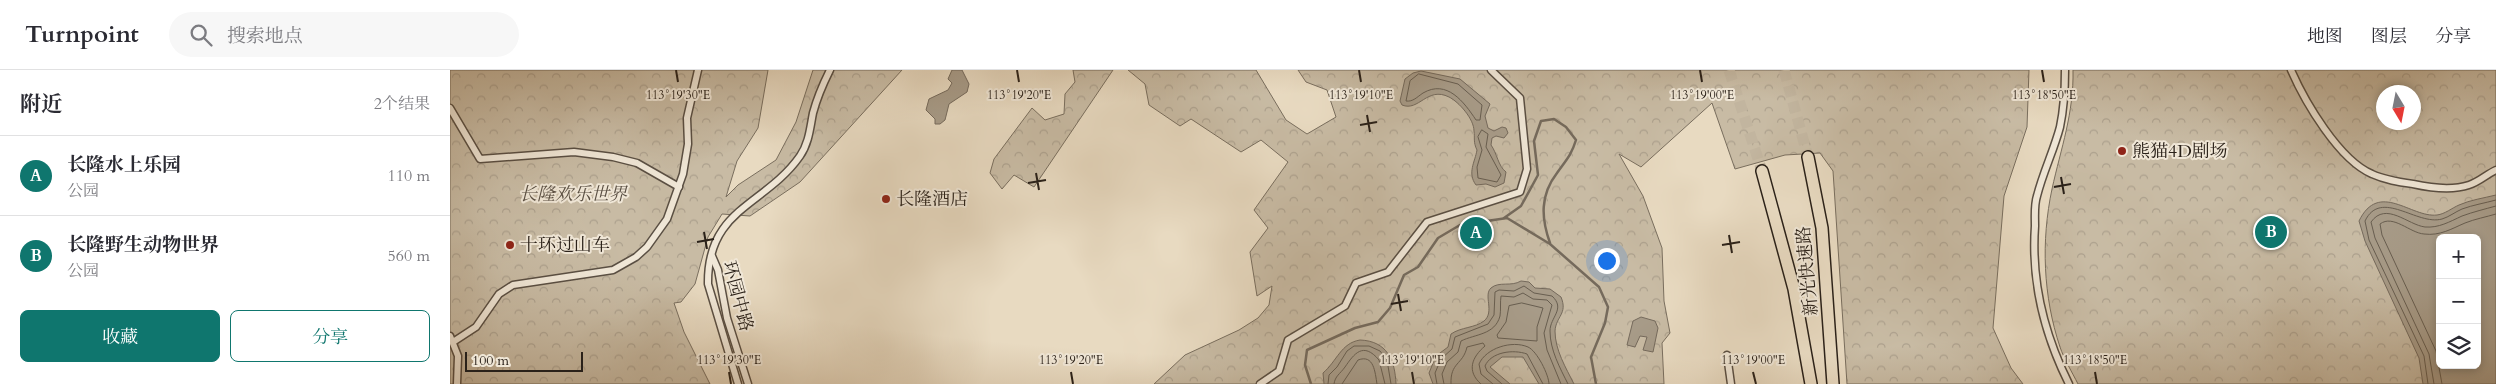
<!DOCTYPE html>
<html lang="zh">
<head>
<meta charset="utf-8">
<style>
  body { margin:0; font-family:Cardo,"Noto Serif SC",serif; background:#f7f7f7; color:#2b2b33 }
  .controls { position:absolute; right:15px; bottom:15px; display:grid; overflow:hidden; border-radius:8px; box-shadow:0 2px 8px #0003 }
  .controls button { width:45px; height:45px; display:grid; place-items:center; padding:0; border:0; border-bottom:1px solid #e1e1e2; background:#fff; color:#2b2b33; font:25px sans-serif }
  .compass { position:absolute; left:1926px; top:15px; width:45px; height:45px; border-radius:50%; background:#fff; box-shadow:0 2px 8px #0003; rotate:170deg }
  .scale { position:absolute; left:15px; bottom:12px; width:118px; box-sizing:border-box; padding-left:5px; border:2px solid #2a2119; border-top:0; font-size:14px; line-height:18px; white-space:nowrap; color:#2a2119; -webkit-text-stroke:4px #f0e7d7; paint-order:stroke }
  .you { position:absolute; left:1156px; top:190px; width:18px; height:18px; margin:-12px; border:4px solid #fff; border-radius:50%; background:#1a73e8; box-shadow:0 0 0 8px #1a73e833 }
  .badge { display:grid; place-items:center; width:32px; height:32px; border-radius:50%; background:#0f766e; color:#fff; font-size:16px; font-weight:700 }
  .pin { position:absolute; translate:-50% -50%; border:2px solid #fff; box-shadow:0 1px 5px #0006 }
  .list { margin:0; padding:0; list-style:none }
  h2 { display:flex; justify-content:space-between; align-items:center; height:65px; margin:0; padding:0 20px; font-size:21px }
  h2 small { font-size:16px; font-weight:400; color:#7c7c81 }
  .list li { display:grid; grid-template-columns:32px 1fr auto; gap:15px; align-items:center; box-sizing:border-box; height:80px; padding:0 20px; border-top:1px solid #e1e1e2 }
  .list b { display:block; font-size:19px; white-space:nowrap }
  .list p { margin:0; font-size:16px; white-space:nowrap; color:#7c7c81 }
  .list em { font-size:16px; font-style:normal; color:#7c7c81 }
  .actions { display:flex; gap:10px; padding:15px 20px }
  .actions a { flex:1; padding:11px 0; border:1px solid #0f766e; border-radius:8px; text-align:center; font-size:18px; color:#0f766e }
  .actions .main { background:#0f766e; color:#fff }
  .icon { flex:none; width:28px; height:28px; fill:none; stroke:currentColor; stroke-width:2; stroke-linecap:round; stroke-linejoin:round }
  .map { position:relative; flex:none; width:2046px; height:314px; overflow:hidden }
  header { display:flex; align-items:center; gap:30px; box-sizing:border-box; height:70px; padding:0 25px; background:#fff; border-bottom:1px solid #e1e1e2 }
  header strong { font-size:24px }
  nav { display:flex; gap:28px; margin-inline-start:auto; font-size:18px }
  .search { width:350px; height:45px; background:#f7f7f7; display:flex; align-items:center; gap:12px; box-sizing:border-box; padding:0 18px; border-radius:28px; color:#7c7c81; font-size:19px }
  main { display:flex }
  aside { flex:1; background:#fff }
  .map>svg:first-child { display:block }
  .forest { fill:url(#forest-crowns); stroke:#796e5e; fill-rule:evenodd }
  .water { fill:#a79b88; stroke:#756a5c; fill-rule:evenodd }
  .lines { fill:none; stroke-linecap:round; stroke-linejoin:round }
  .shore { stroke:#685e50; stroke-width:1 }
  .stream { stroke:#756a5c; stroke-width:2.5 }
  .highway-tunnel { stroke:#c2b59f; stroke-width:11; stroke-dasharray:11 5.5; stroke-linecap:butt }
  .street-casing { stroke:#5a4f43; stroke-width:9 }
  .highway-casing { stroke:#2a2119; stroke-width:14 }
  .street { stroke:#f0e7d7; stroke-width:6 }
  .highway { stroke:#e8dac1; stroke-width:11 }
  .ticks { fill:none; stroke:#2a2119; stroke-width:2 }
  .poi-dot { fill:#8f2418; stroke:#f0e7d7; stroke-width:2 }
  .labels { text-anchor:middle; stroke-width:4; stroke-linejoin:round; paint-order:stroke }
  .poi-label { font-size:18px; fill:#2a2119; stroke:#f0e7d7; text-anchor:start }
  .park-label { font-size:18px; font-style:italic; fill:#594f43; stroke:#f0e7d7 }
  .street-label { font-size:18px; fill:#2a2119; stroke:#f0e7d7 }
  .ticks-label { font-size:12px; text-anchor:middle; fill:#2a2119; stroke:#f0e7d7; stroke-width:4; stroke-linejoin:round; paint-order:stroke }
</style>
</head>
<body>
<header>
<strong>Turnpoint</strong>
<div class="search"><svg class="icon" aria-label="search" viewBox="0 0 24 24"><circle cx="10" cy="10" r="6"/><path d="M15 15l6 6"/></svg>搜索地点</div>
<nav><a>地图</a><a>图层</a><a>分享</a></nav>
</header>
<main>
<aside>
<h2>附近<small>2个结果</small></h2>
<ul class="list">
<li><span class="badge">A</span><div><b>长隆水上乐园</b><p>公园</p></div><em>110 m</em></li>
<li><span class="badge">B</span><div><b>长隆野生动物世界</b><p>公园</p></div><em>560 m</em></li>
</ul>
<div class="actions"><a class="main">收藏</a><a>分享</a></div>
</aside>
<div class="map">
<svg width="2046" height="314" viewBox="0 0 2046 314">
  <defs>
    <pattern id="forest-crowns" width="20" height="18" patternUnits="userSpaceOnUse" patternTransform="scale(1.25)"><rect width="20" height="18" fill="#c8bba4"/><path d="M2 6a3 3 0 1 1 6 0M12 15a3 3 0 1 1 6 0" fill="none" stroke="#aca08d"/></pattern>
  </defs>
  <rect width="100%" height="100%" fill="#e8dac1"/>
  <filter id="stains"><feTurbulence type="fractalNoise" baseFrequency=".004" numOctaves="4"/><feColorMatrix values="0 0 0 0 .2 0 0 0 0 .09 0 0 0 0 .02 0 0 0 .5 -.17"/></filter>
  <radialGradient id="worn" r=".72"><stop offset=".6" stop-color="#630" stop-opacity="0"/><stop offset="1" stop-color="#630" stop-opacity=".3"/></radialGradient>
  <g class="forest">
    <path d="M0,0h318l-10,58 -21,33 -11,36 12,-12 38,-25 20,-38 17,-52h89l-102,112 -50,34 -28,-2 -14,23 -13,47 -14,18 -7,1 10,29 26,52h-260z"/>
    <path d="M623,0h40l-79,117 -20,-12 -12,14 -12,-16 4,-14 38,-51 13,12 19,-6 1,-20 10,-12z"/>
    <path d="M678,0h128l30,50 21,14 29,-17 -9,-27 -21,-8 -8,-12h731l-2,57 -23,69 -11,132 18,40 12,16h-176l-14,-213 -13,-18 -35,2 -50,14 -23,-66 -71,64 -22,-13 24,42 19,52 2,53 6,32 -8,10 2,41h-510l31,-29 54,-25 19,-12 11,-13 3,-19 -15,10 -7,-44 18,-24 -14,-18 34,-48 -27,-22 -20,12 -50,-33 -11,7 -31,-21 -4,-21z"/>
    <path d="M1623,0h423v314h-418c-6,-12 -14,-25 -18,-37 -17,-51 -19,-106 -8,-158 9,-41 22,-76 21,-119zM1934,22h30v30h-30zM1990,168h37v127h-37z"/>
  </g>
  <g class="water">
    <path d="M502,0h10l7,14 -2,8 -18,12 -4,16 -5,4h-5v-5l-9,-9 3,-11 19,-9 4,-7 -4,-4z"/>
    <path d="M971,1l39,8 30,25 -5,12 3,12 6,3 8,-4 4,1 2,5 -4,5 -8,-2 -4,2 -1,7c6,8 7,21 15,27l-2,11 -9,4 -9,-3 -10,1c-9,-12 -1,-23 1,-35 -4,-8 -2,-12 -3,-19 0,-12 -15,-29 -25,-34 -22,-11 -30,15 -47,8l-2,-4 5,-22 8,-6z"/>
    <path d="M2046,125v189h-73l-4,-26 -54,-117 -6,-20c20,-41 52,-3 78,-6 8,-1 15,-7 22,-10 11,-5 25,-7 37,-10zM1990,168h37v127h-37z"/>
    <path d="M1071,211l8,1 6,6 15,1 11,8c7,17 -5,19 -6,34 0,19 11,37 19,53h-35l-16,-27h-21l-12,10 20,17h-77l-4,-11 7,-17 12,-9 3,-13c10,-7 24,-6 33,-13 11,-9 -1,-26 7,-33 8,-7 20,-1 30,-7z"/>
    <path d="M1191,247l14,4 3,7 -5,24 -10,-2 4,-13 -7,-1 -5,11 -8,-2 6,-24z"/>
    <path d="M910,270c27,1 35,20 36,44h-72l-1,-11c14,-12 18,-30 37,-33z"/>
  </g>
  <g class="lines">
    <g class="shore">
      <path d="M969,4l39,10 24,21 -2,15h-4c-12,-18 -29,-41 -53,-27 -6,4 -10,9 -17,8l4,-20z"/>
      <path d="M1032,60l6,4 -2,13 15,28 -4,7 -19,-4 -1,-11 5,-17 -4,-13z"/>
      <path d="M1072,233l21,5 -6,19v14l-39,-3 -1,-3 9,-13 3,-16z"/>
      <path d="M878,314l1,-9 8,-8 10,-16 7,-5h15l11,5 7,9 4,24"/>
      <path d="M884,314c1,-8 6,-10 11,-17 9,-13 18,-26 34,-7l6,24"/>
      <path d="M892,314l16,-24c16,-6 17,12 19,24"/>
      <path d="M987,314l-2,-11 6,-14 11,-10 3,-12 33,-13 6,-9 1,-23 4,-2 15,1 10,-5 10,7 18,3c14,13 -2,21 -2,35 0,19 10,37 18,53"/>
      <path d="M994,314l-2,-10 5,-12 11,-10 3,-11c14,-7 34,-6 39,-25 1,-6 0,-14 1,-20l13,1 9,-4 10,6 14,1 5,5 -8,28 3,17 14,34"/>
      <path d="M1001,314c-1,-22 12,-19 16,-37l16,-4 2,3c-13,11 -19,25 -4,38"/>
      <path d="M1043,314l-12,-10 -2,-10c7,-16 33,-24 49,-17 9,4 21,28 21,37"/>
      <path d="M1052,314l-15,-13 -2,-5c6,-14 28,-17 42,-12l16,30"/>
      <path d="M1978,314l-4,-28 -55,-116 -4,-19c16,-33 52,5 77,-2 7,-2 13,-7 20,-10 11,-4 23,-6 34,-9"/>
      <path d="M1984,314l-5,-30 -54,-116 -4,-16c15,-21 37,3 54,5 14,1 24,-5 37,-11 11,-4 23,-7 34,-10"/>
      <path d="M1992,314l-6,-33 -54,-116 -2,-11c13,-10 30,9 44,10 16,2 27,-5 41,-11 10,-4 21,-6 31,-9"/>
    </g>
    <g class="stream">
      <path d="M1054,148l17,-12 17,-31 -4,-34 7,-20 13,-2 12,8 10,13c-5,16 -10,20 -19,33 -17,22 -16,45 -7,70"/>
      <path d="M861,314l-6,-19 2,-15 48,-22 23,-6 12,-14 14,-33 14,-8 20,-29 22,-13 47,-7 43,26 49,43 9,20 -3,16 -14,34 5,27"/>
    </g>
    <g class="highway-tunnel">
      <path d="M1279,0l33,101"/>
      <path d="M1334,0l24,87"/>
    </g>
    <g class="street-casing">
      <g id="street">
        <path d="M1615,0c0,19 -1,38 -5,57 -6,23 -17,45 -23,69 -3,9 -2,20 -2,30 -4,56 9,108 34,158"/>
        <path d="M1841,0c14,32 48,90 81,104 13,6 27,8 41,10 18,4 38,7 56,1 10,-3 18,-11 27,-15"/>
        <path d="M0,38l30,51 94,-7 39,5 24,6 42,24"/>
        <path d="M262,186l6,14 9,48 21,66"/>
        <path d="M0,266l8,20 -1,28"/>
        <path d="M3,272l23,-15 23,-33 14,-9 100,-15 23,-13 11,-10 20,-28 16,-45 5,-30 -1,-26 11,-48"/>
        <path d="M1277,285l4,29"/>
        <path d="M288,314l-30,-100c-1,-76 57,-78 92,-128 9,-13 10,-28 13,-43 4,-15 10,-29 17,-43"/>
        <path d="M810,314l19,-13 9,-31 57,-34 11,-23 32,-11 39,-50 93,-30 7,-23 -7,-71 -29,-28"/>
      </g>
    </g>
    <g class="highway-casing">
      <g id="highway">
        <path d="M1358,87l14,71 11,156"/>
        <path d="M1312,101l32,118 17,95"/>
      </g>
    </g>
    <use href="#street" class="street"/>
    <use href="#highway" class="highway"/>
  </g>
  <path class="ticks" d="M226,0l2,12M567,0l2,12M909,0l2,12M1250,0l2,12M1592,0l2,12M917,45l3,17M910,55l17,-3M586,103l3,17M1611,107l3,17M578,113l18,-3M1604,117l17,-3M254,162l3,17M1279,165l3,18M247,172l17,-3M1272,175l18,-3M948,224l3,17M941,234l17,-3M279,302l2,12M621,302l2,12M962,302l2,12M1303,302l3,12M1645,302l2,12"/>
  <g class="poi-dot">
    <circle cx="1672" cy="81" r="5"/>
    <circle cx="436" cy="129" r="5"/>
    <circle cx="60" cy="175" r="5"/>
  </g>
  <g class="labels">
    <g class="poi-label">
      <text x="1682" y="87">熊猫4D剧场</text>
      <text x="446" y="135">长隆酒店</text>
      <text x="70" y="181">十环过山车</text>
    </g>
    <g class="park-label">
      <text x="123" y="130">长隆欢乐世界</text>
    </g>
    <g class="street-label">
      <text transform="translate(1357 201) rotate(-95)" y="6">新光快速路</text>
      <text transform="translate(288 226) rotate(75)" y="6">环园中路</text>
    </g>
  </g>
  <g class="ticks-label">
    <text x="228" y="29">113°19'30"E</text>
    <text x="569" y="29">113°19'20"E</text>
    <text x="911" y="29">113°19'10"E</text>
    <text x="1252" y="29">113°19'00"E</text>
    <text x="1594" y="29">113°18'50"E</text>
    <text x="279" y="294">113°19'30"E</text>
    <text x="621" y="294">113°19'20"E</text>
    <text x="962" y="294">113°19'10"E</text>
    <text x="1303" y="294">113°19'00"E</text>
    <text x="1645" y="294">113°18'50"E</text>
  </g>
  <rect width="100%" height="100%" filter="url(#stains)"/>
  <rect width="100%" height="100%" fill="url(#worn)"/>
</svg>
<div class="controls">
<button>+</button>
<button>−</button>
<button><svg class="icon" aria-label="layers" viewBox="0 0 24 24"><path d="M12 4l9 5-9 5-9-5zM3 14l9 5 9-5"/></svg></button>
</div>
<svg class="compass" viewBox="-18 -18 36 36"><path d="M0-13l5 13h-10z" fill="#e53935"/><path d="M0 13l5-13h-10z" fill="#7c7c81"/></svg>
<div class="scale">100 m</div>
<div class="you"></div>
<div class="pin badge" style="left:1026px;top:163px">A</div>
<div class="pin badge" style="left:1821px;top:162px">B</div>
</div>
</main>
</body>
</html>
